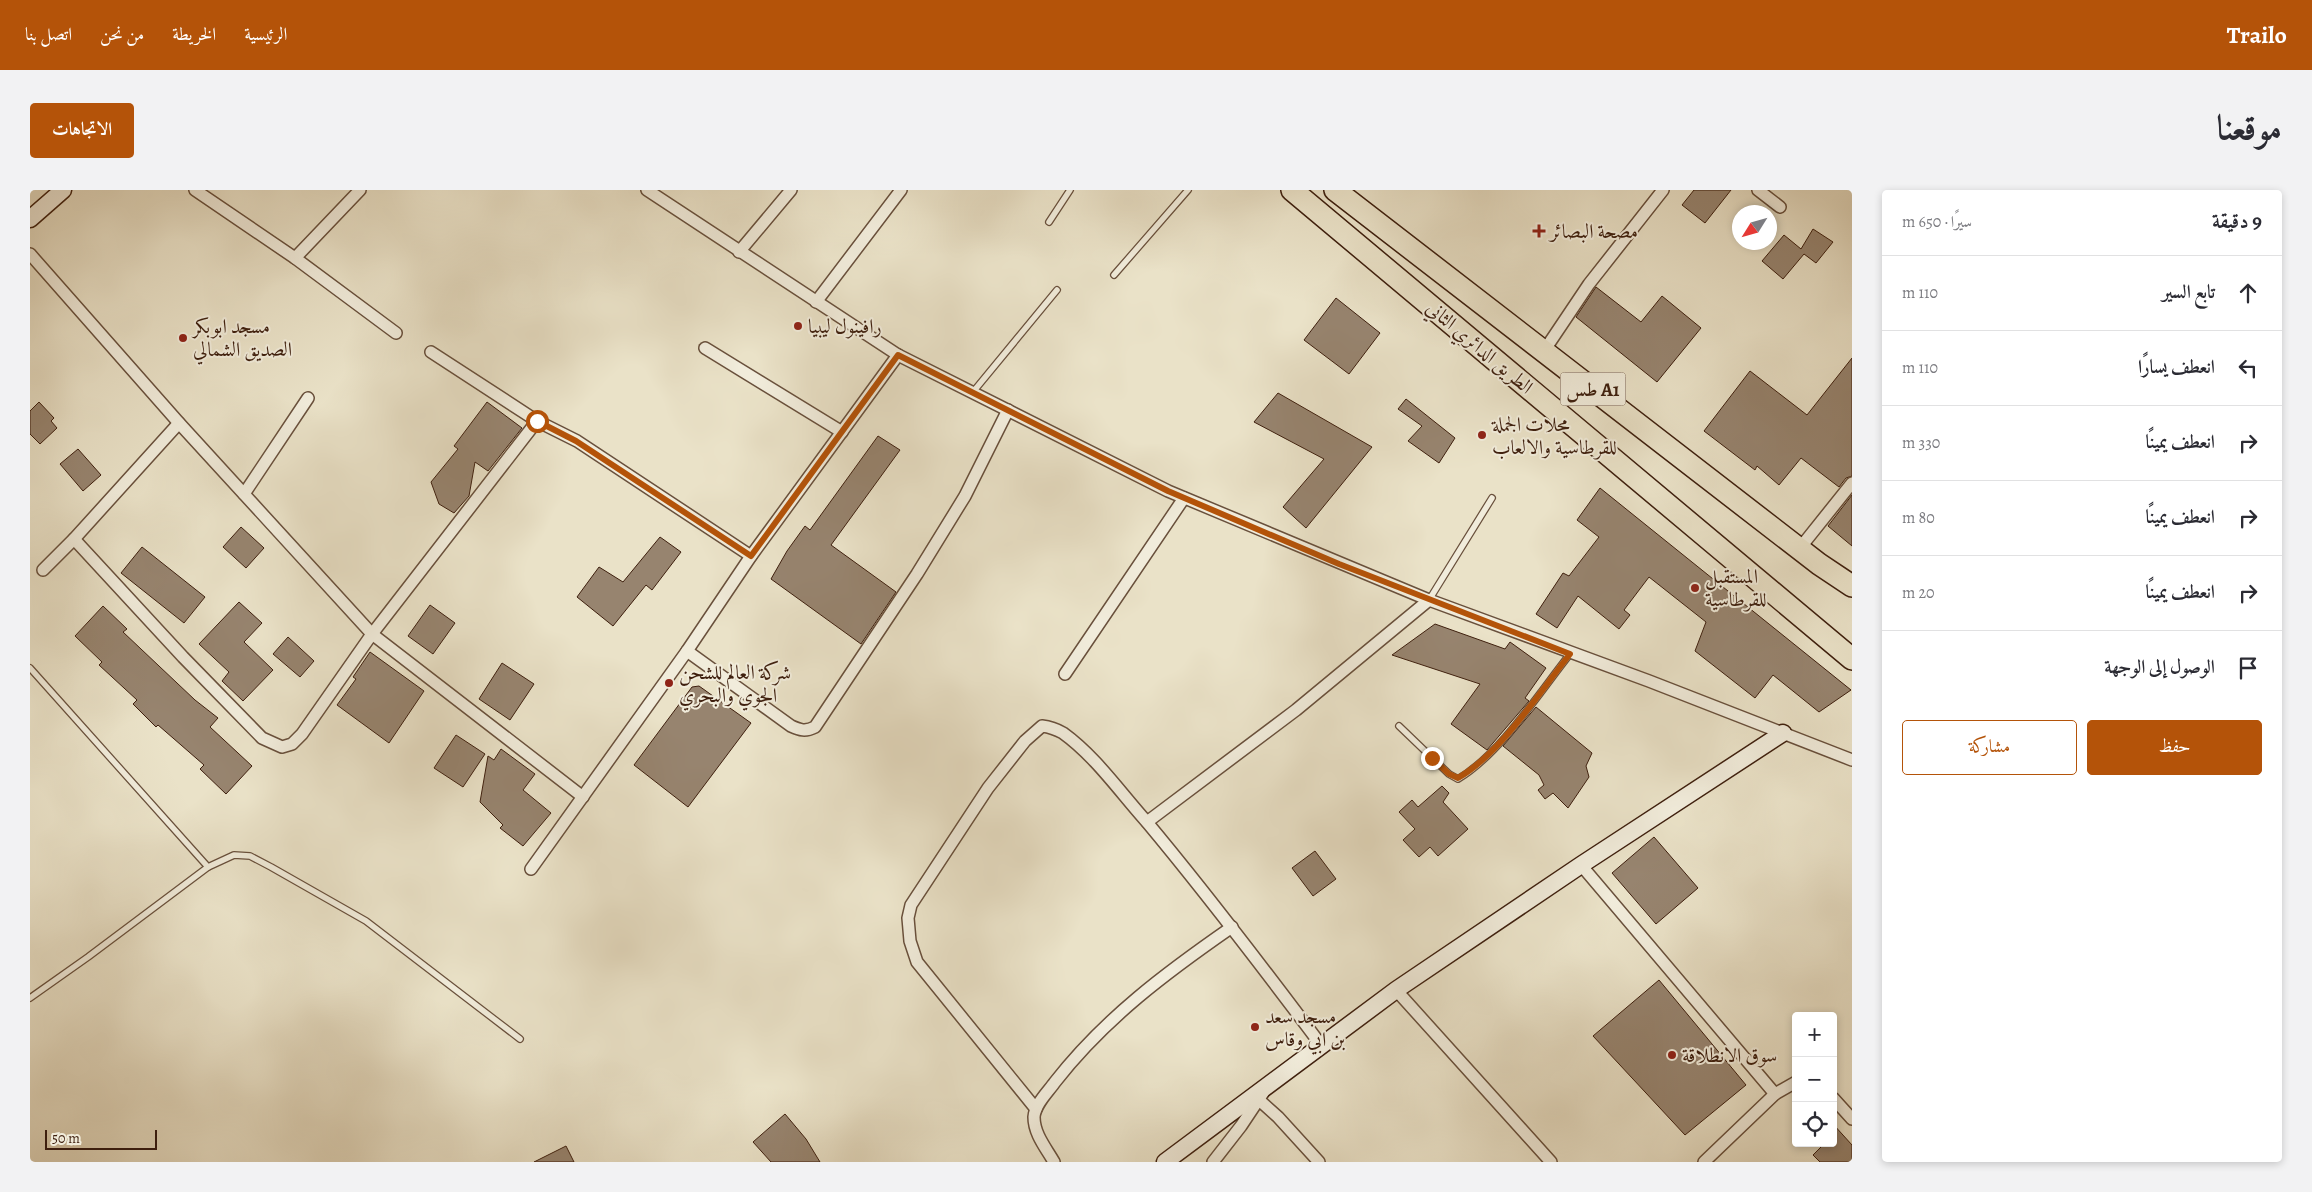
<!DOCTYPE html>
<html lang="ar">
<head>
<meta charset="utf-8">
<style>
  body { margin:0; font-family:Alegreya,Amiri,serif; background:#f2f2f3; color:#2b2b33; direction:rtl }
  .controls { position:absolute; right:15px; bottom:15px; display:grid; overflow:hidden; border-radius:5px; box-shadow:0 2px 8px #0003 }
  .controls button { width:45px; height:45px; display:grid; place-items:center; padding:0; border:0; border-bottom:1px solid #e1e1e2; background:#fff; color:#2b2b33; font:25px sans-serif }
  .compass { position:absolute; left:1702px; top:15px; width:45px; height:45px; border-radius:50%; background:#fff; box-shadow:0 2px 8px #0003; rotate:233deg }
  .scale { position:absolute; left:15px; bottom:12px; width:112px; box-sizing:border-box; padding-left:5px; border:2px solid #3e1f0e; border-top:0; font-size:14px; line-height:18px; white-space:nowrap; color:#3e1f0e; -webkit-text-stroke:4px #f1ecdb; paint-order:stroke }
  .stop { position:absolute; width:15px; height:15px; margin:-11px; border:4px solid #b45309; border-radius:50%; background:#fff }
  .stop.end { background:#b45309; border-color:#fff; box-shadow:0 1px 5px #0008 }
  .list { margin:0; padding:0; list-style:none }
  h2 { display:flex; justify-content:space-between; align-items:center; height:65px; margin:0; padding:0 20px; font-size:21px }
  h2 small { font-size:16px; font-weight:400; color:#7c7c81 }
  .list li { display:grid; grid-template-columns:32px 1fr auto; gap:15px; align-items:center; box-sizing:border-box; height:75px; padding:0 20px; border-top:1px solid #e1e1e2 }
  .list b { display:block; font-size:19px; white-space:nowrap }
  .list em { font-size:16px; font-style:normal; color:#7c7c81 }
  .actions { display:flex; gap:10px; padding:15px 20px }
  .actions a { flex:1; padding:11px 0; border:1px solid #b45309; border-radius:5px; text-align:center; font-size:18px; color:#b45309 }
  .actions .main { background:#b45309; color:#fff }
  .icon { flex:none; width:28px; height:28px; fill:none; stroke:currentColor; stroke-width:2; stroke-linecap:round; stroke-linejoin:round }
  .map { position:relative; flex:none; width:1822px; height:972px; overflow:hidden; direction:ltr; border-radius:5px }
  header { display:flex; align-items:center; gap:30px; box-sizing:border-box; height:70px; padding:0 25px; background:#b45309; color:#fff }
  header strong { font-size:24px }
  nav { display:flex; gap:28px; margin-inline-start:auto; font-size:18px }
  .intro { display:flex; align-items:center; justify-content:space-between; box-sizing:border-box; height:120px; padding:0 30px }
  h1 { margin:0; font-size:35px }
  .button { padding:12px 22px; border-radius:5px; background:#b45309; color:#fff; font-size:18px; font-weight:700 }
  main { display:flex; gap:30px; padding:0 30px }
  aside { flex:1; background:#fff; border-radius:5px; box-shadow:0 2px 8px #0003 }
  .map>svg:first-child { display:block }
  .building { fill:#97846f; stroke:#3e1f0e }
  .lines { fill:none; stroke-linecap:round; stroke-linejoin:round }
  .lane-casing { stroke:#69503c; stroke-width:8 }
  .street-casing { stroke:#69503c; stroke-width:14 }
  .secondary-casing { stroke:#3e1f0e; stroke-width:19 }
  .highway-casing { stroke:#3e1f0e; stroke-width:24 }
  .lane { stroke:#f1ecdb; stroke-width:5.5 }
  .street { stroke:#f1ecdb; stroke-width:11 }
  .secondary { stroke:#f1ecdb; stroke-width:16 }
  .highway { stroke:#eae2c8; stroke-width:21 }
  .route { stroke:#b45309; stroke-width:6 }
  .poi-dot { fill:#8f2418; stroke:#f1ecdb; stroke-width:2 }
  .labels { text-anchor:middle; stroke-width:4; stroke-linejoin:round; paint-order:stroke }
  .shield { fill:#f1ecdb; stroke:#745c4c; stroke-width:1 }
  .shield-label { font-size:19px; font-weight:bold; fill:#3e1f0e }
  .poi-label { font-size:20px; fill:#3e1f0e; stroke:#f1ecdb; text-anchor:start }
  .street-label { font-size:20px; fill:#3e1f0e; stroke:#f1ecdb }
</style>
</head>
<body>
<header>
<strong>Trailo</strong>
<nav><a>الرئيسية</a><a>الخريطة</a><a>من نحن</a><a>اتصل بنا</a></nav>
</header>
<div class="intro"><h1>موقعنا</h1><a class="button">الاتجاهات</a></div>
<main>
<aside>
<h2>9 دقيقة<small>سيرًا · 650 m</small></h2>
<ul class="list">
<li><svg class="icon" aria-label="ahead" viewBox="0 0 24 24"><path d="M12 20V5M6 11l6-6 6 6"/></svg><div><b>تابع السير</b></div><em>110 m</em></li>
<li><svg class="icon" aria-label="left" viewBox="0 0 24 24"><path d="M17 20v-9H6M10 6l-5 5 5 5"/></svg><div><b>انعطف يسارًا</b></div><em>110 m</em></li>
<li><svg class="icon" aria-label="right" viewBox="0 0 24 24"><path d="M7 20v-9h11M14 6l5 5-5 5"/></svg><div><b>انعطف يمينًا</b></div><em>330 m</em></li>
<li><svg class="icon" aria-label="right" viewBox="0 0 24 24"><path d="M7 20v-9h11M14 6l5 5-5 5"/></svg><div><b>انعطف يمينًا</b></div><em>80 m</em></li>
<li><svg class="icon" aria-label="right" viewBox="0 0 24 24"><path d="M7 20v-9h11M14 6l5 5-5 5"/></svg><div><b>انعطف يمينًا</b></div><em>20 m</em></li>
<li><svg class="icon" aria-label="arrive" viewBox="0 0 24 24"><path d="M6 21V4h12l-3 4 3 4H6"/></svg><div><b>الوصول إلى الوجهة</b></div></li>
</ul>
<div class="actions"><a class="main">حفظ</a><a>مشاركة</a></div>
</aside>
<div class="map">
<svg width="1822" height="972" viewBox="0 0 1822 972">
  <rect width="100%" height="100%" fill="#eae2c8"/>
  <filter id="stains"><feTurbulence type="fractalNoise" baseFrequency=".004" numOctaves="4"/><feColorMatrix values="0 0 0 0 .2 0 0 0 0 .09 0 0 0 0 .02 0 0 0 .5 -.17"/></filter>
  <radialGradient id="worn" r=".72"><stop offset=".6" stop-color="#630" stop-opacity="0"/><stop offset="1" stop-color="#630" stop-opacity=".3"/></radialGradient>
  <g class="building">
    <path d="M1664,0h37l-26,33 -23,-18z"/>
    <path d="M1783,39l20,13 -17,21 -12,-9 -21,25 -21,-18 22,-26 17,14z"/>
    <path d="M1566,97l45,35 21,-26 39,32 -44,54 -81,-65z"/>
    <path d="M1306,108l44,35 -31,41 -45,-34z"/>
    <path d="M1822,168v118l-6,2 -7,9 -38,-29 -22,27 -22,-19 -2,4 -51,-39 46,-60 57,44z"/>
    <path d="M1248,203l94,54 -66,81 -23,-21 41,-48 -70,-37z"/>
    <path d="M1376,209l49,39 -16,25 -31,-22 14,-15 -24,-17z"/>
    <path d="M9,212l15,16 -3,3 6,7 -17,16 -10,-10v-23z"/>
    <path d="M457,212l35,26 -34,43 -13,-9 -6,34 -15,17 -15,-9 -8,-22 27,-33 -4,-3z"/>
    <path d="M848,246l22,14 -69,95 65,47 -35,52 -90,-65 16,-28 18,-25 5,4z"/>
    <path d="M48,259l23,26 -18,16 -23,-27z"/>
    <path d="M1570,298l251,202 -32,22 -46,-37 -18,23 -60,-47 11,-29 -57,-45 -25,33 6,5 -11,14 -41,-33 -21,32 -21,-14 27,-41 6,3 30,-39 -22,-17z"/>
    <path d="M1822,305v51l-24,-20z"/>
    <path d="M211,337l23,21 -18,20 -23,-21z"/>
    <path d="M630,347l21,15 -29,38 -6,-5 -33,41 -36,-29 22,-30 24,15z"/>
    <path d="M112,357l63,50 -21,26 -63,-50z"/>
    <path d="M209,412l23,21 -18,19 29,28 -30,31 -21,-20 7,-9 -30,-28z"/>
    <path d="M400,415l25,18 -22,31 -25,-18z"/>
    <path d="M73,416l24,23 -4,3 72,68 23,18 -8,9 42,39 -26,28 -26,-25 4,-4 -46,-40 -2,2 -23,-23 4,-4 -38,-35 3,-3 -27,-26z"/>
    <path d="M1405,434l70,25 5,-7 36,26 -21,30 4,3 -42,49 -36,-26 29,-40 -88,-29z"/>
    <path d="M258,447l26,24 -14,16 -27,-23z"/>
    <path d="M340,462l54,39 -35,52 -52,-38 19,-26 -3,-2z"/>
    <path d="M472,473l32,21 -24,36 -31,-21z"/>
    <path d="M669,496l52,37 -63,84 -54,-42 58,-78z"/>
    <path d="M1506,517l56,46 -6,13 3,11 -21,31 -15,-15 -8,6 -7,-9 6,-5 -5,-10 -36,-29z"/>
    <path d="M426,545l29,19 -22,33 -29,-19z"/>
    <path d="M471,559l34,25 -12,16 28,23 -28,33 -23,-18 3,-3 -23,-23 8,-46 6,4z"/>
    <path d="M1412,596l7,7 -6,9 25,27 -30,27 -8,-9 -11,10 -16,-17 12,-11 -16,-17 13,-12 6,7z"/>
    <path d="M1624,647l44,51 -42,36 -44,-51z"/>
    <path d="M1285,661l21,28 -23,17 -21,-28z"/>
    <path d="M1629,790l87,105 -61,50 -92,-99z"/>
    <path d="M755,924l21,25 14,23h-49l-18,-20z"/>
    <path d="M1803,934l19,21v17h-32l-7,-7 12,-12h8z"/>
    <path d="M536,956l8,16h-40z"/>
  </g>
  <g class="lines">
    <g class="lane-casing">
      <g id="lane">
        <path d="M1019,32l21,-32"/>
        <path d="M1084,85l74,-85"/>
        <path d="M943,202l84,-102"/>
        <path d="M1399,410l63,-102"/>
        <path d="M0,478l178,199 26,-12 16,1 21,11 95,54 154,118"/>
        <path d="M1369,536l50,48 9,5c42,-25 81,-86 112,-125"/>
        <path d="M0,808l58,-41 120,-90"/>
      </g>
    </g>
    <g class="street-casing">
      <g id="street">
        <path d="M165,0l100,68 101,75"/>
        <path d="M617,0l251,165 270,136 261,109 220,81 203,79"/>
        <path d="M1728,0l22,17"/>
        <path d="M709,62l52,-62"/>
        <path d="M0,64l149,169 193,211 211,163"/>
        <path d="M265,68l65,-68"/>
        <path d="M786,112l85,-112"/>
        <path d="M675,158l137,84"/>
        <path d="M1514,161l45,-67 74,-94"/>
        <path d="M401,162l106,69 40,20 174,115"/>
        <path d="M214,304l64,-96"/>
        <path d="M44,349l109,118 79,81 20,9 10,-3 10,-10 70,-100 165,-213"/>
        <path d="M1770,358l52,-65"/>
        <path d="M13,380l31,-31 105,-116"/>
        <path d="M657,461l104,75c9,4 14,6 24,1l102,-153 48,-78 43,-86"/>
        <path d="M1035,484l119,-176"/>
        <path d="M1117,632l149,-112 133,-110"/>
        <path d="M1551,675l194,229"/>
        <path d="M501,679l156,-218 64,-95 147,-201"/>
        <path d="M1366,800l155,172"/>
        <path d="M1803,908l19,21"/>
        <path d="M1228,909l20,18 41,45"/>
        <path d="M1006,919l-119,-147 -7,-21 -2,-23 3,-13 77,-117 37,-47 17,-15c8,1 14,3 21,7 32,23 57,59 83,88 61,73 118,148 175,224"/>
        <path d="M1024,972c-8,-14 -20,-28 -20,-45 1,-13 14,-25 21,-35 50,-64 112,-110 177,-155"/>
        <path d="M1183,972l28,-36 22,-33"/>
        <path d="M1674,972l71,-68 21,-12"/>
      </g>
    </g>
    <g class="secondary-casing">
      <g id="secondary">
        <path d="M0,29l33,-29"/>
        <path d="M1135,972l231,-172 185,-125 202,-132"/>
      </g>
    </g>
    <g class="highway-casing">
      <g id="highway">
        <path d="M1262,0l560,469"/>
        <path d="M1305,0l484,374 33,22"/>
      </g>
    </g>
    <use href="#lane" class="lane"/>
    <use href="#street" class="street"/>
    <use href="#secondary" class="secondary"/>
    <use href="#highway" class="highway"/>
  </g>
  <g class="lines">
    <path class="route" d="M507,231l39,20 175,115 147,-201 270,136 171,73 231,90c-31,39 -70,100 -112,124l-9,-4 -17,-16"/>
  </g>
  <g class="poi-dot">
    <path d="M1506.5 33.5h5v5h5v5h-5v5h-5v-5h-5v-5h5z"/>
    <circle cx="768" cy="136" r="5"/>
    <circle cx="153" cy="148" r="5"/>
    <circle cx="1452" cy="245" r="5"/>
    <circle cx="1665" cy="398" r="5"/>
    <circle cx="639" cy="493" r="5"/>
    <circle cx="1225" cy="837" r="5"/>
    <circle cx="1642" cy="865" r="5"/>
  </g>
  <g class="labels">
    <rect class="shield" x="1530.5" y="182.5" width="65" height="33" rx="4"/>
    <g class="shield-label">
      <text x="1563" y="206">طس A1</text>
    </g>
    <g class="poi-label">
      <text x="1520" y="48">مصحة البصائر</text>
      <text x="163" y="143">مسجد ابوبكر<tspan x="163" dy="23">الصديق الشمالي</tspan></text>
      <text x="778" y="143">رافينول ليبيا</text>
      <text x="1462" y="241">محلات الجملة<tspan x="1462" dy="23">للقرطاسية والالعاب</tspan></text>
      <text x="1675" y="393">المستقبل<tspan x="1675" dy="23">للقرطاسية</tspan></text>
      <text x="649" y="489">شركة العالم للشحن<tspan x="649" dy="23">الجوي والبحري</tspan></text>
      <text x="1235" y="833">مسجد سعد<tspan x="1235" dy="23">بن ابي وقاس</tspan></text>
      <text x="1652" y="872">سوق الانطلاقة</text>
    </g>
    <g class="street-label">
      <text transform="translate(1450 157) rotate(40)" y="7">الطريق الدائري الثاني</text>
    </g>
  </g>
  <rect width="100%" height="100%" filter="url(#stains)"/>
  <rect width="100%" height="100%" fill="url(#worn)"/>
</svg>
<div class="controls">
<button>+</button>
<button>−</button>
<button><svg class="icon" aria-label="locate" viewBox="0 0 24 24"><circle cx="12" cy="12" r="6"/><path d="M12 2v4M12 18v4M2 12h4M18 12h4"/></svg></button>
</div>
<svg class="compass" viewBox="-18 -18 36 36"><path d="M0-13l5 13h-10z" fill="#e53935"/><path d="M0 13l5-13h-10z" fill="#7c7c81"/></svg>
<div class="scale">50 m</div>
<div class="stop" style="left:507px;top:231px"></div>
<div class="stop end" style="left:1402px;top:568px"></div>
</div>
</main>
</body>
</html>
